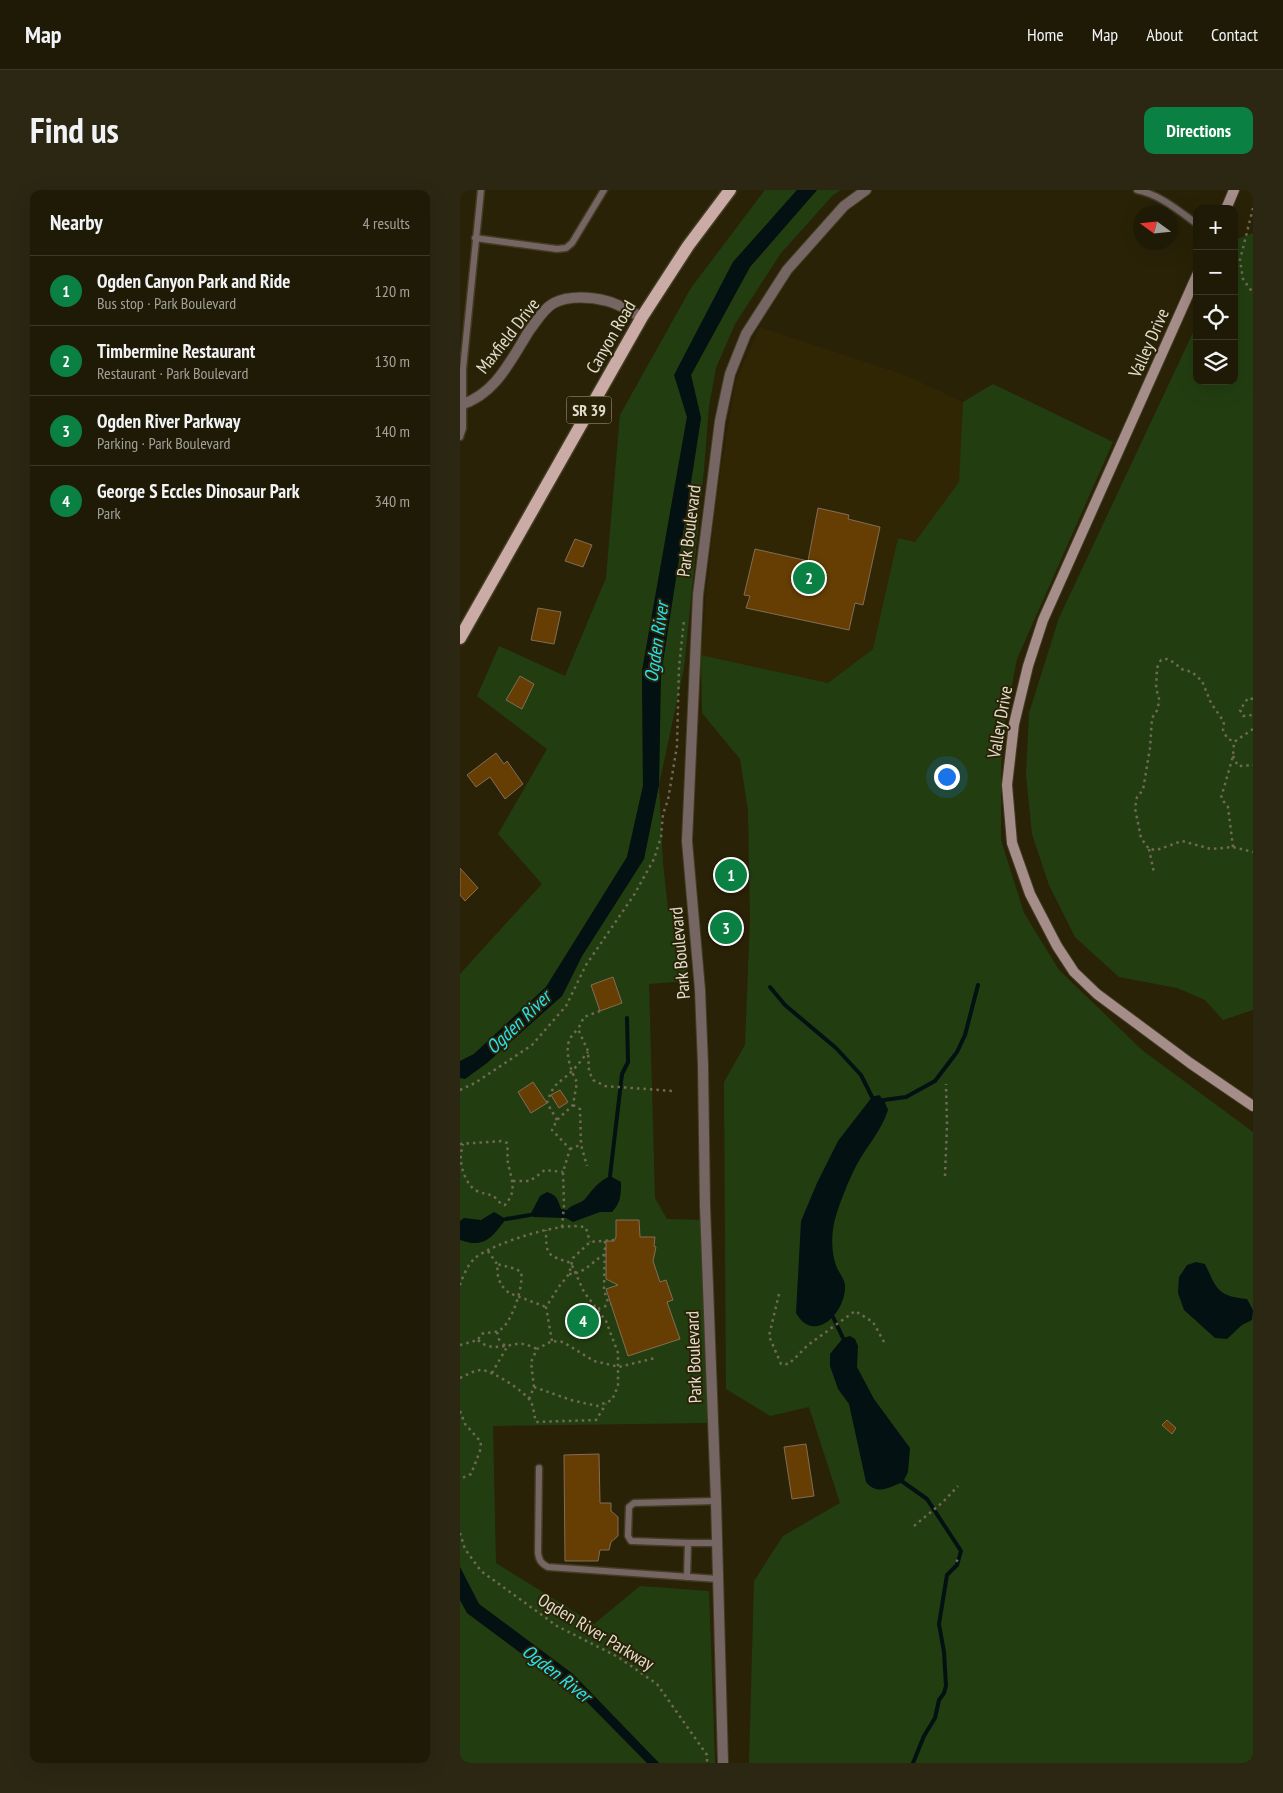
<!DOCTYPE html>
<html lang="en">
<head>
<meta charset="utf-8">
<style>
  body { margin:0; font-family:"PT Sans Narrow",sans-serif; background:#2c2713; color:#f1f3f6 }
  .controls { position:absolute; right:15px; top:15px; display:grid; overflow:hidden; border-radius:10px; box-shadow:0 5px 20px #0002 }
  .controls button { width:45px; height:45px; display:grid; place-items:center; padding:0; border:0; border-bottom:1px solid #3c3827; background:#1f1a05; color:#f1f3f6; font:25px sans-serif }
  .compass { position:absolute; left:673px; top:15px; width:45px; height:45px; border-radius:50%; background:#1f1a05; box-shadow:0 5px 20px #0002; rotate:285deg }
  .you { position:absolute; left:486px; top:586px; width:18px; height:18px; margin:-12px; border:4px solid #fff; border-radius:50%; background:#1a73e8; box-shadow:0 0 0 8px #1a73e833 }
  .badge { display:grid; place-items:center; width:32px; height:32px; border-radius:50%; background:#0b8043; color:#fff; font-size:16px; font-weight:700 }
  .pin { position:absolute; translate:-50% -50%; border:2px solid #fff; box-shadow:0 1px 5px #0006 }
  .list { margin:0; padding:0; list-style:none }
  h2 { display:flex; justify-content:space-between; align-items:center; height:65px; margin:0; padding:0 20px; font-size:21px }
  h2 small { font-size:16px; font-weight:400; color:#a1a19a }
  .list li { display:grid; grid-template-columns:32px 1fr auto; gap:15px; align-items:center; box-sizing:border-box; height:70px; padding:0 20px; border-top:1px solid #3c3827 }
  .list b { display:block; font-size:19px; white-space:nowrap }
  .list p { margin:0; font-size:16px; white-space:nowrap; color:#a1a19a }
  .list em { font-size:16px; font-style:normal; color:#a1a19a }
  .icon { flex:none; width:28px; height:28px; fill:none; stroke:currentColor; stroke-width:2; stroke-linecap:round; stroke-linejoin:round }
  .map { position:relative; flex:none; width:793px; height:1573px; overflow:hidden; border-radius:10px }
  header { display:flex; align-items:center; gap:30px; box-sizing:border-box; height:70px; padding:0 25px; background:#1f1a05; border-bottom:1px solid #3c3827 }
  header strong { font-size:24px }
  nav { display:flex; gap:28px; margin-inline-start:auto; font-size:18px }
  .intro { display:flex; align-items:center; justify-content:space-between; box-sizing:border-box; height:120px; padding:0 30px }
  h1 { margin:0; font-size:35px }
  .button { padding:12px 22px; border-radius:10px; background:#0b8043; color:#fff; font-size:18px; font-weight:700 }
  main { display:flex; gap:30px; padding:0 30px }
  aside { flex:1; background:#1f1a05; border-radius:10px; box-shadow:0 5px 20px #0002 }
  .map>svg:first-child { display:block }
  .built { fill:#302603 }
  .green { fill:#223e11 }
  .water { fill:#031112 }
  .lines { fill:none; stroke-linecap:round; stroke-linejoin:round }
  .stream { stroke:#031112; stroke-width:4 }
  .building { fill:#663e03; stroke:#826d56 }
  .lane-casing { stroke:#433c23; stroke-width:9 }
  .street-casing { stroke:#433c23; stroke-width:12 }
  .secondary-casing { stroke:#433c23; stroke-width:12 }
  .primary-casing { stroke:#433c23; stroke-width:15 }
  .path { stroke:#706953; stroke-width:2.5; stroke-dasharray:2.5 4; stroke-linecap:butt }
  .lane { stroke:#756664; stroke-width:6 }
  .street { stroke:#756664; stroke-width:10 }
  .secondary { stroke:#a58d89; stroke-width:10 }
  .primary { stroke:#caaba6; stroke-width:12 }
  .labels { text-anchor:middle; stroke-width:4; stroke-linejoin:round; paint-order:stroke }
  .shield { fill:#292207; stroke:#aaa592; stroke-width:1 }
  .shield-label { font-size:16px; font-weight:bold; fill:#e2ddcd }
  .street-label { font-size:18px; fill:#e2ddcd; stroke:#292207 }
  .water-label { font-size:19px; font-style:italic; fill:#25e3f0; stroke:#292207 }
</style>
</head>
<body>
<header>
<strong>Map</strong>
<nav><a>Home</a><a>Map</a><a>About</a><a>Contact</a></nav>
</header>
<div class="intro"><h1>Find us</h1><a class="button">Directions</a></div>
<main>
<aside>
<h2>Nearby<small>4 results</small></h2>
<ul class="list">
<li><span class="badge">1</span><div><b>Ogden Canyon Park and Ride</b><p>Bus stop · Park Boulevard</p></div><em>120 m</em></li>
<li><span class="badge">2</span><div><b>Timbermine Restaurant</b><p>Restaurant · Park Boulevard</p></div><em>130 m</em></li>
<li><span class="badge">3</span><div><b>Ogden River Parkway</b><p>Parking · Park Boulevard</p></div><em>140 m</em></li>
<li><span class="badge">4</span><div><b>George S Eccles Dinosaur Park</b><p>Park</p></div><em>340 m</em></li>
</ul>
</aside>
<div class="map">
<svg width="793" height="1573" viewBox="0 0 793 1573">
  <rect width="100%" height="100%" fill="#292207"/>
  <path class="built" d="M300,137l145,48 58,27 -3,80 -45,60 -17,-4 -24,110 -46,35 -127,-28 14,-150 21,-125z"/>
  <g class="green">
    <path d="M305,0h32l-64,72 -58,113 12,42 -45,254 1,115 -16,71 -81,130 -72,67 -14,7v-87l82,-90 -44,-50 49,-85 -70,-53 22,-50 66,30 41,-98 14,-163 71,-127z"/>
    <path d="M357,0h24l-8,5 -52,58 -46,71 -19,44 -7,38 -5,63 -20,199 -25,117 4,78 5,46 13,-1 6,73 -38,3 6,214 12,21 36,1 5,203 -215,3 3,137 98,61 46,-38 69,5 6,172h-56l-86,-89 -94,-70 -19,-37v-489l5,1 97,-83 20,-40 62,-97 15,-74 1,-110 41,-257 -10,-43 59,-108z"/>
    <path d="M793,43v777l-30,10 -18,-20 -28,-12 -58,-11 -44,-40 -26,-52 -17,-51 -6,-59 3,-62 30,-95 138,-294v57h37v-141z"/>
    <path d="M533,194l120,58 -96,217 -11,57 -5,48v76l23,73 35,57 83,80 111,82v631h-504l5,-182 29,-45 57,-33 -31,-96 -39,9 -44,-27 -2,-307 21,-37 5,-125 -2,-110 -8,-51 -38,-46 -1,-58 127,28 45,-34 25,-111 17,4 44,-60 4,-80z"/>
    <path d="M0,1410l7,13 120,89 60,61h-187z"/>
  </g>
  <g class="water">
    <path d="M337,0h20l-67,77 -59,108 10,43 -40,257 -2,110 -15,74 -62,97 -20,40 -75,67 -22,16 -5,-1v-17l14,-7 72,-67 81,-130 16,-71 -1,-115 45,-254 -13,-42 59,-113z"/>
    <path d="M419,905l5,5 4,10c-6,20 -22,37 -32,56 -8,16 -16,36 -21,53 -4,15 -4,35 2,49 3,6 8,12 8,18 1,15 -12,38 -28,40 -10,2 -17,-6 -21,-13l5,-92 16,-38 21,-42 34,-44z"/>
    <path d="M150,986l11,6c0,12 0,21 -9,30h-12l-27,10 -7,-4 -33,-1 -3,-2 10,-19 7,-4c10,3 11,8 14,17l6,1c5,-6 13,-6 18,-11 8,-10 13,-17 25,-23z"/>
    <path d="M34,1022l12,7c-14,18 -21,30 -46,21v-19l4,-3 17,2z"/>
    <path d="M736,1072l9,2c12,25 12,32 42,35l6,11 -1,10 -10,5 -15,14 -12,-1 -31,-28 -6,-17 1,-16 8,-12z"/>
    <path d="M390,1146l5,3 3,7 -1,21 17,32 36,49 -2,24 -5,10c-14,5 -26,14 -37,0l-17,-78 -11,-15 -8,-23v-12l13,-16z"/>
    <path d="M0,1377l19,37 94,70 86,89h-12l-60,-61 -120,-89 -7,-13z"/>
  </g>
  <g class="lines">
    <g class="stream">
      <path d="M310,797l15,18 51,43 25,27 11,22"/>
      <path d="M424,910l22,-3 29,-16 22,-29 8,-17 13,-50"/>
      <path d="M150,986l12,-102 6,-12 -1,-44"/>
      <path d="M46,1029l24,-4"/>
      <path d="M373,1127l10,21"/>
      <path d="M443,1292l24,17 34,52 -4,14 -10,10 -8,49 5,28 2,34 -2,7 -5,7 -4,18 -11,18 -11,27"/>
    </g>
  </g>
  <g class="building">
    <path d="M358,318l31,7 -1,4 32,8 -17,78 -8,-2 -6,27 -103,-22 4,-12 -6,-1 11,-46 53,12z"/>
    <path d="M115,349l17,6 -9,22 -18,-6z"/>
    <path d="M78,418l23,4 -7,32 -23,-4z"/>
    <path d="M60,486l14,8 -12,25 -16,-9z"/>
    <path d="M36,563l8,11 3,-3 16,23 -18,15 -15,-22 -14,10 -9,-12z"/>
    <path d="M0,678l18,20 -13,13 -5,-6z"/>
    <path d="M153,787l9,26 -22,8 -9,-26z"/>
    <path d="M73,892l14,21 -16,10 -13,-21z"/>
    <path d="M100,900l8,12 -9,6 -8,-13z"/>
    <path d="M156,1030h23l1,17h15l-1,9 2,1 -3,14 7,21 6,-2 7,20 -6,2 13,37 -52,17 -22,-67 12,-4 -12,-6v-38h8l2,-4z"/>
    <path d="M707,1230l9,8 -4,6 -10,-9z"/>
    <path d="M346,1254l8,52 -22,3 -8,-52z"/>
    <path d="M139,1264l1,49h11v8l7,6v19l-7,6 -2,8h-9l-2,11h-33l-1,-106z"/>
  </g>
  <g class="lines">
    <g class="lane-casing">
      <g id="lane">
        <path d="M677,0c22,4 42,21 60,34"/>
        <path d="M15,48l82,11 9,-1 6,-5 32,-53"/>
        <path d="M0,247l3,-9v-59l18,-179"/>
        <path d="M79,1278l-1,85c1,8 4,11 10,14l170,12"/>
        <path d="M228,1353h29"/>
        <path d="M227,1387l1,-34 -57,-2 -3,-5 1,-29 5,-4 82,-2"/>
      </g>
    </g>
    <g class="street-casing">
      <g id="street">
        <path d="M0,215c35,-10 51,-45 69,-74 7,-9 15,-23 25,-28 15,-8 38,-6 53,-2 12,3 24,11 35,16"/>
        <path d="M263,1573l-7,-262 -11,-295 -2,-141 -3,-75 -13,-149 11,-246 22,-174 10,-47 16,-40 41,-64 57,-64 22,-16"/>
      </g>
    </g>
    <g class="secondary-casing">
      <g id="secondary">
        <path d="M766,19l8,-19"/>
        <path d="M737,85l-154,345 -15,46 -14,58 -7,61 5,58 18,51 27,52 17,26 23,22 93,69 63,43"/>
      </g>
    </g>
    <g class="primary-casing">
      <path id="primary" d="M0,448l182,-321 46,-71 42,-56"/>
    </g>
    <g class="path">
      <path d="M793,18l-13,52 3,19 10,14"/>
      <path d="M793,509l-5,-1 -8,12 3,6 10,-1"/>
      <path d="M793,539l-19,13 -7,-4 -4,-8 1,-8 -13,-19 -9,-22 -10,-9 -11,-3 -6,-6 -8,-4 -6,1 -4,8 -1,21 3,8 -1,12 -6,9 -2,30 -7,42 -6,7 -2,11 6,30 8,11 8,1 25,-9 29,8 22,-2 20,5"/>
      <path d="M773,566l5,10 15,-1"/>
      <path d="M773,657l-5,-40 -7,-9 12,-42 1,-14"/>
      <path d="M689,659l5,24"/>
      <path d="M140,821l-16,6 -6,12 10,22 1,20 4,9 12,6 67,5"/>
      <path d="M0,900l15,-7 57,-38 34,-39 20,-41 48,-70 20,-36 7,-22 2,-23 5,-14 9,-54 2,-79 5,-47"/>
      <path d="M113,915l7,4 1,36 6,21"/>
      <path d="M97,930l-10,-17c7,-22 11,-18 25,-32 6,-6 11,-13 16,-19"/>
      <path d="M0,954l42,-3 5,2c1,7 0,14 1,20 3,16 10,27 -3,42l-4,-1c-9,-12 -12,-8 -24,-13 -9,-4 -16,-21 -16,-31 -1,-5 1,-11 2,-16"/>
      <path d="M110,959l10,-4"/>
      <path d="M485,986l2,-51 -1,-41"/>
      <path d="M53,991h17l15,-11 18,2"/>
      <path d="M102,1037l2,-22 -1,-33 7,-23 -18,-19 5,-10 16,-15 4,-23c-6,-9 -13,-33 -7,-43 2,-4 5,-7 8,-10"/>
      <path d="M145,1051l-1,49 5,15"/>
      <path d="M28,1061l9,13 1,12 3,9 8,8 37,14"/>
      <path d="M109,1084c17,-1 22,-12 36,-20"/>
      <path d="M0,1095c3,-9 8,-21 15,-27 16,-14 92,-39 111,-30l4,14"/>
      <path d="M319,1104l-10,42 12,28h8l19,-19 47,-34 18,11 11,20"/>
      <path d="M138,1119l13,-5"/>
      <path d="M37,1142l3,11"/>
      <path d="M18,1150c11,11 25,6 39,4 7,-1 14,2 20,5"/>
      <path d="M92,1151l-6,-34 12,-19 11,-14 4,-16 17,-16 24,-2"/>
      <path d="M0,1155l18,-5 3,-6c7,-2 14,-1 19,-4 12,-7 24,-45 21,-58l-5,-3 -19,-5"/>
      <path d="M32,1183l15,-26 -7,-5"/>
      <path d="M0,1188c7,-3 14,-8 22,-8 11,1 44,22 49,32 3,6 3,13 5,20l60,-2 10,-16"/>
      <path d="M74,1197l37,13 26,6 15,-6 6,-14v-33l-12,-32 -22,-29 -13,-29c-24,-8 -25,-7 -25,-33"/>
      <path d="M69,1209l5,-12 -3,-25 6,-13 15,-8 11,1 31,19 25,6 36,-9"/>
      <path d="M0,1221l5,13 16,18 -1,9 -9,23 -9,4 -2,-1"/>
      <path d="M454,1336l29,-24 15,-16"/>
      <path d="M0,1343l5,16 16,22 76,55 61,31 39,27 50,71v8"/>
      <path d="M496,1370l4,3"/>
    </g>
    <use href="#lane" class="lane"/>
    <use href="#street" class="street"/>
    <use href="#secondary" class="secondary"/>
    <use href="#primary" class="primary"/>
  </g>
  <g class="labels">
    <rect class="shield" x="106.5" y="206.5" width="45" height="27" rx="4"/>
    <g class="shield-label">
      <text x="129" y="226">SR 39</text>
    </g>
    <g class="street-label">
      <text transform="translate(48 146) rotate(-52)" y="6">Maxfield Drive</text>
      <text transform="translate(151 147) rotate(-60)" y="6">Canyon Road</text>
      <text transform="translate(689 153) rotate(-66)" y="6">Valley Drive</text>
      <text transform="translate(229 341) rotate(-83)" y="6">Park Boulevard</text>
      <text transform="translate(540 532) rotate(-80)" y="6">Valley Drive</text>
      <text transform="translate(220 763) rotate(-95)" y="6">Park Boulevard</text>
      <text transform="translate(234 1167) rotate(-92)" y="6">Park Boulevard</text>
      <text transform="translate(136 1442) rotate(31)" y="6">Ogden River Parkway</text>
    </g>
    <g class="water-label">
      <text transform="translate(196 452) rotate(-82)" y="7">Ogden River</text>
      <text transform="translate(58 832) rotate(-44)" y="7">Ogden River</text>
      <text transform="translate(97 1483) rotate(38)" y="7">Ogden River</text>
    </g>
  </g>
</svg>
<div class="controls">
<button>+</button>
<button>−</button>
<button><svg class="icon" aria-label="locate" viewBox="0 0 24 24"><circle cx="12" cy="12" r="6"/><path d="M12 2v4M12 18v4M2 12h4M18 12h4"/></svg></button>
<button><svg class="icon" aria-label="layers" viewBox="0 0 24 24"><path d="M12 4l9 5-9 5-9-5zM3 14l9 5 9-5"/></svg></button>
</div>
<svg class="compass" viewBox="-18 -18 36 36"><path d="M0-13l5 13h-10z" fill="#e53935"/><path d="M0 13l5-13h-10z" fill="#a1a19a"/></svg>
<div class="you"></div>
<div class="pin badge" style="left:271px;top:685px">1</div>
<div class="pin badge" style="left:349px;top:388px">2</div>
<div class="pin badge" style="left:266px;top:738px">3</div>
<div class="pin badge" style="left:123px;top:1131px">4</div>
</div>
</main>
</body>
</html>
